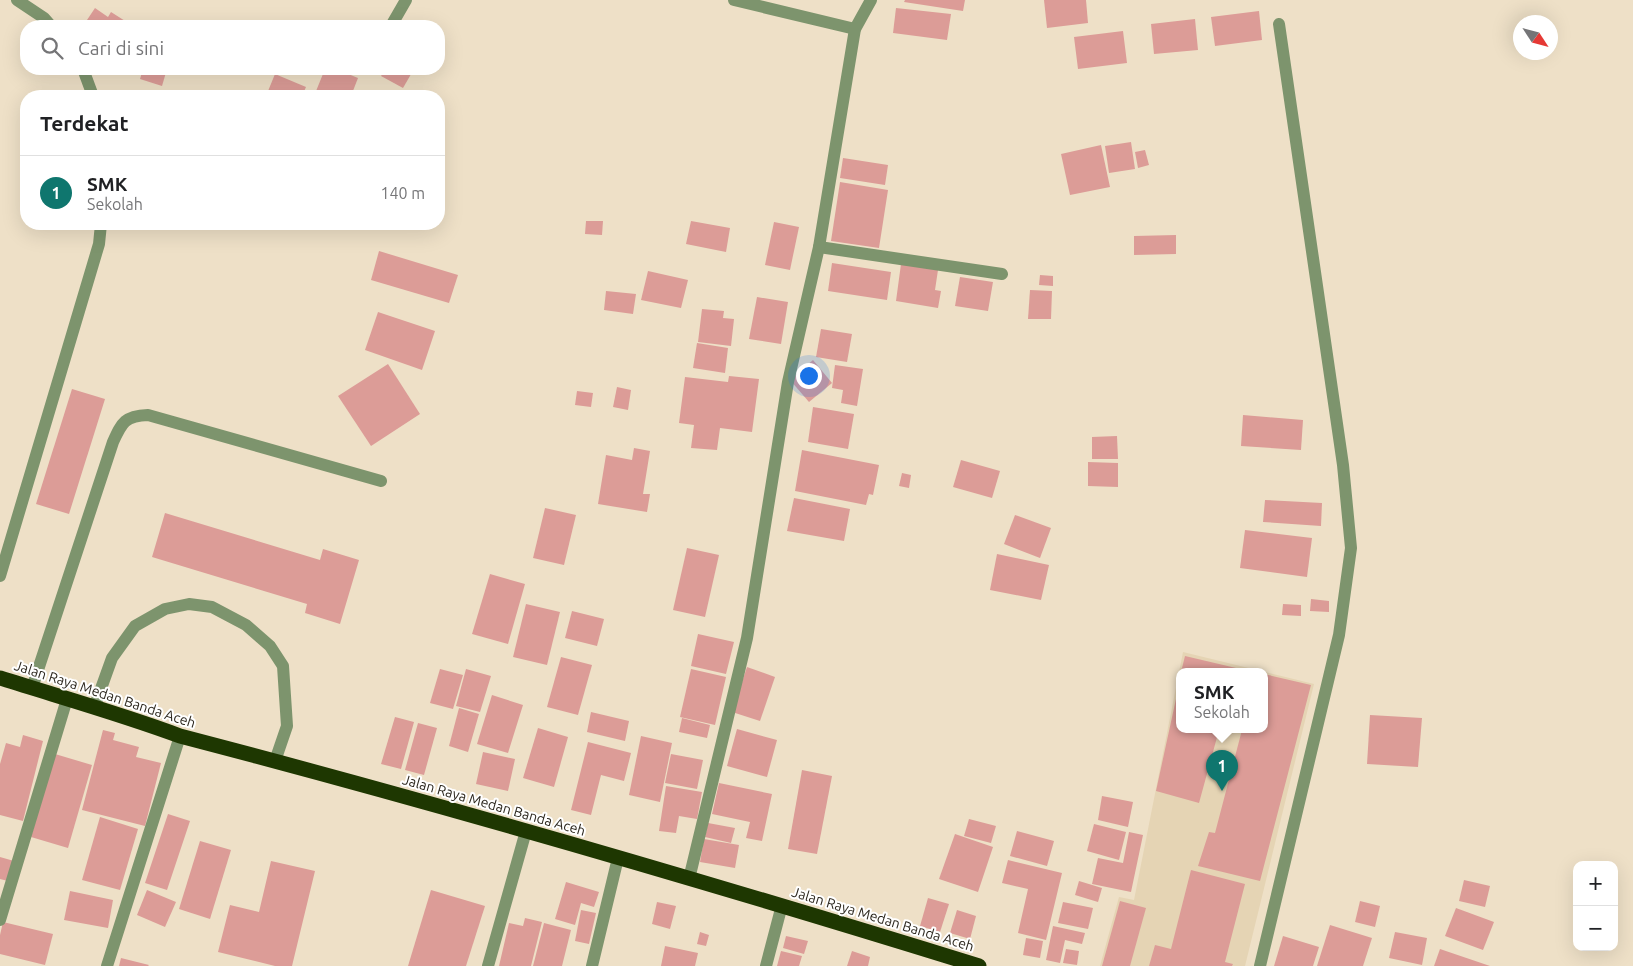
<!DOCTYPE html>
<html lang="id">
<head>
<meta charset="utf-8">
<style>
  body { margin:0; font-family:Ubuntu,sans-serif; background:#f2f2f2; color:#202124 }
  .controls { position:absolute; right:15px; bottom:15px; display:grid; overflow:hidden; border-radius:10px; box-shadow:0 5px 20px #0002 }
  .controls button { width:45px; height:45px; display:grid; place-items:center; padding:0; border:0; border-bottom:1px solid #e0e0e0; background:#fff; color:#202124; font:25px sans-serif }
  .compass { position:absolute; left:1513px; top:15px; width:45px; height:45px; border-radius:50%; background:#fff; box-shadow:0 5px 20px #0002; rotate:126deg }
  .you { position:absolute; left:808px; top:375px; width:18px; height:18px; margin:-12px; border:4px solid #fff; border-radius:50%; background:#1a73e8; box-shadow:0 0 0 8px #1a73e833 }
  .badge { display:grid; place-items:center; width:32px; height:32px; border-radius:50%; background:#0f766e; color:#fff; font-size:16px; font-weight:700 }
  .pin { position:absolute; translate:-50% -41px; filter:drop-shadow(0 1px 2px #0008) }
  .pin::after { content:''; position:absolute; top:26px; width:18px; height:15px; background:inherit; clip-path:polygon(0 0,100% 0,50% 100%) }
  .popup { position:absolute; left:1176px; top:668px; width:92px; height:65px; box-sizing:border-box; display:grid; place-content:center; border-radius:10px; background:#fff; filter:drop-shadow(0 1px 4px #0005); font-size:16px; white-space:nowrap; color:#757577 }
  .popup b { font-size:19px; color:#202124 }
  .popup::after { content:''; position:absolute; left:50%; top:100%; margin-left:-10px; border:10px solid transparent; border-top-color:#fff }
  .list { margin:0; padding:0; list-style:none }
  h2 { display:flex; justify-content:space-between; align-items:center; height:65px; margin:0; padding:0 20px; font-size:21px }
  h2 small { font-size:16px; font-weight:400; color:#757577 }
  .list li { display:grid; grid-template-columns:32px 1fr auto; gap:15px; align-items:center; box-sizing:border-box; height:75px; padding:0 20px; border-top:1px solid #e0e0e0 }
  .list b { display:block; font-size:19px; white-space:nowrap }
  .list p { margin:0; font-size:16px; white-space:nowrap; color:#757577 }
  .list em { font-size:16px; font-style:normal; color:#757577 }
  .icon { flex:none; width:28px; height:28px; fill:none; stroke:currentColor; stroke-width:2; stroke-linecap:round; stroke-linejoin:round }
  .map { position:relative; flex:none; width:1633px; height:966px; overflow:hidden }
  .search { position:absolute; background:#fff; box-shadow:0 5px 20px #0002; left:20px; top:20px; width:425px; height:55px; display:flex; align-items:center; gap:12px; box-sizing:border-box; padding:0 18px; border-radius:20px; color:#757577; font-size:19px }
  .panel { position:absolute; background:#fff; box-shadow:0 5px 20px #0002; left:20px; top:90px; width:425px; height:140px; border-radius:20px }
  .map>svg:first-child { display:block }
  .built { fill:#e5d4b4; fill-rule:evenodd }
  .building { fill:#dc9c97 }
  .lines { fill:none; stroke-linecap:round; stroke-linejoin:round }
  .lane { stroke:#7d946d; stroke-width:12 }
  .street { stroke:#7d946d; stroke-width:12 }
  .highway { stroke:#1e3701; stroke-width:15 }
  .labels { text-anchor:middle; stroke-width:4; stroke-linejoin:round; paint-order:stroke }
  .street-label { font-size:14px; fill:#2c271e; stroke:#fff }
</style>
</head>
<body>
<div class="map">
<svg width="1633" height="966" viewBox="0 0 1633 966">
  <rect width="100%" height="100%" fill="#eee0c7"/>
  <path class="built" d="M1183,652l131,32 -69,282h-145l19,-69 15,3zM1180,672h84v58h-84z"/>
  <g class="building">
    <path d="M905,0h60l-2,11 -59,-9z"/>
    <path d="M1044,0h42l2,23 -41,5z"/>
    <path d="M95,8l13,9 3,-5 22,14h-50z"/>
    <path d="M896,8l55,6 -4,26 -54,-7z"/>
    <path d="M1259,11l3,29 -47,6 -4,-29z"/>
    <path d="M1195,19l3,31 -44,4 -3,-30z"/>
    <path d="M1123,31l4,32 -49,6 -4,-32z"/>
    <path d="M143,69h24l-5,17 -22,-7z"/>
    <path d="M325,69h11l22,9 -7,18h-37z"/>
    <path d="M386,69h28l-11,19 -22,-12z"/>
    <path d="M275,74l31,13 -4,9h-36z"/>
    <path d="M1131,142l4,27 -26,4 -4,-27z"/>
    <path d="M1101,145l9,42 -40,8 -9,-41z"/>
    <path d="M1145,150l4,15 -11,3 -3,-16z"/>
    <path d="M843,158l45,7 -3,20 -45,-7z"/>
    <path d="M840,182l48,8 -9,58 -48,-7z"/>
    <path d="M586,221h17l-1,14 -17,-1z"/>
    <path d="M691,221l39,7 -4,24 -40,-8z"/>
    <path d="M774,222l25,5 -9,43 -25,-5z"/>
    <path d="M1176,235v19l-42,1v-19z"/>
    <path d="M379,251l79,24 -9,28 -78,-23z"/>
    <path d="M832,263l59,9 -4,28 -59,-9z"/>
    <path d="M901,264l37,6 -3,20 6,1 -3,17 -42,-7z"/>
    <path d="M648,271l40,9 -7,28 -40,-8z"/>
    <path d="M1040,275l13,1v10l-14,-1z"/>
    <path d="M960,277l33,5 -5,29 -33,-5z"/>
    <path d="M1030,290l22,1 -1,28h-23z"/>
    <path d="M606,291l30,3 -3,20 -29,-4z"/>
    <path d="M757,297l31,5 -7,42 -32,-5z"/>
    <path d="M702,309l22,2 -1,7 11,1 -3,27 -33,-4z"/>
    <path d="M378,312l57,19 -13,39 -57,-20z"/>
    <path d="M821,329l31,5 -5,28 -31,-5z"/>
    <path d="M697,343l31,5 -3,25 -32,-5z"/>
    <path d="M813,360l19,23 -23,19 -19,-22z"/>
    <path d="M388,364l32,50 -49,32 -33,-50z"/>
    <path d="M835,365l28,4 -6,37 -16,-3 2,-13 -11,-2z"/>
    <path d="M729,376l30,3 -7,53 -32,-4 -3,22 -26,-2 3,-23 -15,-2 6,-46 43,5z"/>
    <path d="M617,387l14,3 -3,20 -15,-3z"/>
    <path d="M72,389l33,10 -36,115 -33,-10z"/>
    <path d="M577,391l16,2 -2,14 -16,-2z"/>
    <path d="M813,407l41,7 -6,35 -40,-7z"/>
    <path d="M1243,415l60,5 -2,30 -60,-4z"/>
    <path d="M1117,436l1,23h-26v-22z"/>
    <path d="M634,448l16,3 -7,43h7l-3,18 -49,-8 8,-49 26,5z"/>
    <path d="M802,450l77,15 -6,30 -4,-1 -3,11 -71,-14z"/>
    <path d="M961,460l39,11 -8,27 -39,-11z"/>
    <path d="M1088,462l30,1v24l-30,-1z"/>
    <path d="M902,473l9,2 -2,13 -10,-2z"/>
    <path d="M794,498l56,11 -6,32 -57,-10z"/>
    <path d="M1265,500l57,3 -1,23 -58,-4z"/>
    <path d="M545,508l31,7 -12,50 -31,-7z"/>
    <path d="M165,513l155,47 3,-11 36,11 -19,64 -35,-11 2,-9 -155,-47z"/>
    <path d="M1015,515l36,13 -11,30 -36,-14z"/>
    <path d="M1245,530l67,8 -5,39 -67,-9z"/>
    <path d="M687,548l32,7 -14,62 -32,-7z"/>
    <path d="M997,554l52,11 -8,35 -51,-10z"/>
    <path d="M490,574l35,10 -17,60 -36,-10z"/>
    <path d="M1311,599l18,2v11l-19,-1z"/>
    <path d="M526,604l34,8 -13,53 -34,-8z"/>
    <path d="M1283,604l18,1v11l-19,-1z"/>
    <path d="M572,611l32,8 -7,27 -32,-8z"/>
    <path d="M698,634l36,8 -8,32 -35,-8z"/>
    <path d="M1185,656l68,16h-72z"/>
    <path d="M561,657l31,8 -14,50 -31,-8z"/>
    <path d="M747,667l28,10 -15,44 -28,-9z"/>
    <path d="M440,669l23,6 -10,34 -23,-6z"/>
    <path d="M466,669l25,7 -11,36 -24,-6z"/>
    <path d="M691,669l35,8 -11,48 -35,-8z"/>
    <path d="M1264,674l47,11 -51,196 -62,-15 11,-34 6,1 27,-103h22z"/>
    <path d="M1179,685l1,45h39l-20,73 -43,-12z"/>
    <path d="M492,695l31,10 -15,48 -31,-9z"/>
    <path d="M459,708l20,6 -11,38 -19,-6z"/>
    <path d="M591,712l38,9 -4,20 -38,-9z"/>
    <path d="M1370,715l52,3 -4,49 -51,-3z"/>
    <path d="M395,717l19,5 -13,47 -20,-5z"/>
    <path d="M682,718l28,7 -3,13 -28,-6z"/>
    <path d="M418,723l19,5 -13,47 -19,-5z"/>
    <path d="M538,728l30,9 -14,50 -31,-9z"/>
    <path d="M737,729l40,11 -10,37 -40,-11z"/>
    <path d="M103,730l12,3 -2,7 26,7 -3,10 25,6 -16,63 -63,-16z"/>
    <path d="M23,735l20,6 -20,80 -23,-6v-51l6,-21 14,4z"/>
    <path d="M641,736l31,7 -12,59 -31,-7z"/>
    <path d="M588,742l43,11 -7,28 -23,-6 -10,40 -20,-5z"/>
    <path d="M483,752l32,7 -7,32 -32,-7z"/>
    <path d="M55,754l37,11 -24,83 -37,-11z"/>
    <path d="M671,754l32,6 -6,29 -32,-6z"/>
    <path d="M802,770l30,6 -15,78 -29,-5z"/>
    <path d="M719,783l53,11 -10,47 -16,-3 4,-16 -38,-8z"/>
    <path d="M666,786l36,6 -5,27 -18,-3 -3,17 -17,-2z"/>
    <path d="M1102,796l31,6 -5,25 -30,-7z"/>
    <path d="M168,814l22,7 -23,69 -22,-7z"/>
    <path d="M100,817l38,12 -18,61 -38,-10z"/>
    <path d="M969,819l27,7 -5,17 -27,-7z"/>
    <path d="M708,823l27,5 -4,15 -26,-6z"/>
    <path d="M1094,824l32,8 -7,28 -32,-9z"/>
    <path d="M1017,831l37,10 -7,25 -37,-10z"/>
    <path d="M1129,832l14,3 -12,57 -39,-8 6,-26 25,5z"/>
    <path d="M955,834l38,13 -15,45 -39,-13z"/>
    <path d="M704,839l35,6 -4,23 -35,-6z"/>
    <path d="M200,841l31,9 -21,69 -31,-10z"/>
    <path d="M0,857l14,4 -6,20 -8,-2z"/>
    <path d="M1008,860l54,13 -16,67 -28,-7 10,-44 -26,-6z"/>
    <path d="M271,861l44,10 -23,95h-17l-57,-14 12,-47 29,7z"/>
    <path d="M1191,870l54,14 -20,78 8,2 -1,2h-83l6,-21 16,4z"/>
    <path d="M1464,880l26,6 -5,21 -26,-6z"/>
    <path d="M1079,881l23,7 -4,14 -23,-7z"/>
    <path d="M566,882l33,10 -5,15 -13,-4 -6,22 -20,-6z"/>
    <path d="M147,890l29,12 -11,25 -28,-12z"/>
    <path d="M431,890l54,16 -19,60h-58z"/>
    <path d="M70,891l43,9 -5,28 -44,-8z"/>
    <path d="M928,898l21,6 -9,28 -20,-6z"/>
    <path d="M1120,901l26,7 -16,58h-28z"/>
    <path d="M1360,901l20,5 -5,21 -20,-5z"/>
    <path d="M657,902l19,4 -6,23 -18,-5z"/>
    <path d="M1063,902l30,6 -5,21 -30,-6z"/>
    <path d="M1456,908l38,14 -11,28 -38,-14z"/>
    <path d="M581,910l15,3 -7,31 -14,-3z"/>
    <path d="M957,910l19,6 -6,23 -20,-6z"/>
    <path d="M525,918l17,4 -11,44h-32l10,-43 14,3z"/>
    <path d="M3,922l50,12 -8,31 -45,-11v-19z"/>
    <path d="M544,923l27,7 -9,36h-29z"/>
    <path d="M1330,925l42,13 -9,28h-46z"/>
    <path d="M1053,926l32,7 -3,11 -17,-4 -5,23 -14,-3z"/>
    <path d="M700,932l9,3 -3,11 -9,-2z"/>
    <path d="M1395,932l32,6 -5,27 -33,-7z"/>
    <path d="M786,936l22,5 -4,13 -21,-6z"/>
    <path d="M1283,936l36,11 -6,19h-39z"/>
    <path d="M1026,938l17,3 -3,17 -17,-3z"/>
    <path d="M665,946l33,7 -3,13h-34z"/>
    <path d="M1066,949l13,2 -2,14 -14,-2z"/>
    <path d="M1440,949l50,17h-56z"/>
    <path d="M781,951l21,5 -3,10h-22z"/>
    <path d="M852,951l18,6 -2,9h-21z"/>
    <path d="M121,958l28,7 -1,1h-29z"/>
  </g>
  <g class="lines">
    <g class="lane">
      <path d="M17,0l27,18 7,8"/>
      <path d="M83,69l10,27"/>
      <path d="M0,576l99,-332 2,-20"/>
      <path d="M32,688l81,-246c9,-20 12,-26 35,-27l233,66"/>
      <path d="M94,708l18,-50 23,-32 30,-17 24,-5 23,3 34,18 24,21 13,20 4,60 -12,35"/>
    </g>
    <g class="street">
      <path d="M734,0l121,29"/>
      <path d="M391,26l15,-26"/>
      <path d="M819,247l183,27"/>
      <path d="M689,879l58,-241 41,-256 31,-135 36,-218 16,-29"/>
      <path d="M0,920l67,-221"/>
      <path d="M107,966l73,-230"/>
      <path d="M488,966l38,-135"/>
      <path d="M592,966l26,-108"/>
      <path d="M766,966l16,-61"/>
      <path d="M1260,966l79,-331 12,-87 -8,-83 -64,-441"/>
    </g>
    <path class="highway" d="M0,678c60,19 121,36 180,58 268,70 534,148 799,230"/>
  </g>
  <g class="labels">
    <g class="street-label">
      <text transform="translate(105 694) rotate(18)" y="5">Jalan Raya Medan Banda Aceh</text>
      <text transform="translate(494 805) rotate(16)" y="5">Jalan Raya Medan Banda Aceh</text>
      <text transform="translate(883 919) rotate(17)" y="5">Jalan Raya Medan Banda Aceh</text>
    </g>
  </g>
</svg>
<div class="controls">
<button>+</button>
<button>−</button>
</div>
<svg class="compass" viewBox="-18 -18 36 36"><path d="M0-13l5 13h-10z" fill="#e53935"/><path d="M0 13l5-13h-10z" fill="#757577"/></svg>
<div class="you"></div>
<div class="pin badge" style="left:1222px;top:791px">1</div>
<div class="popup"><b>SMK</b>Sekolah</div>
<div class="search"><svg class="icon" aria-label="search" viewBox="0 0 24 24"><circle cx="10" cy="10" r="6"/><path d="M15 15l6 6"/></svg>Cari di sini</div>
<section class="panel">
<h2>Terdekat<small></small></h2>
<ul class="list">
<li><span class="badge">1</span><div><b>SMK</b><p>Sekolah</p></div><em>140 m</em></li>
</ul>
</section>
</div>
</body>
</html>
